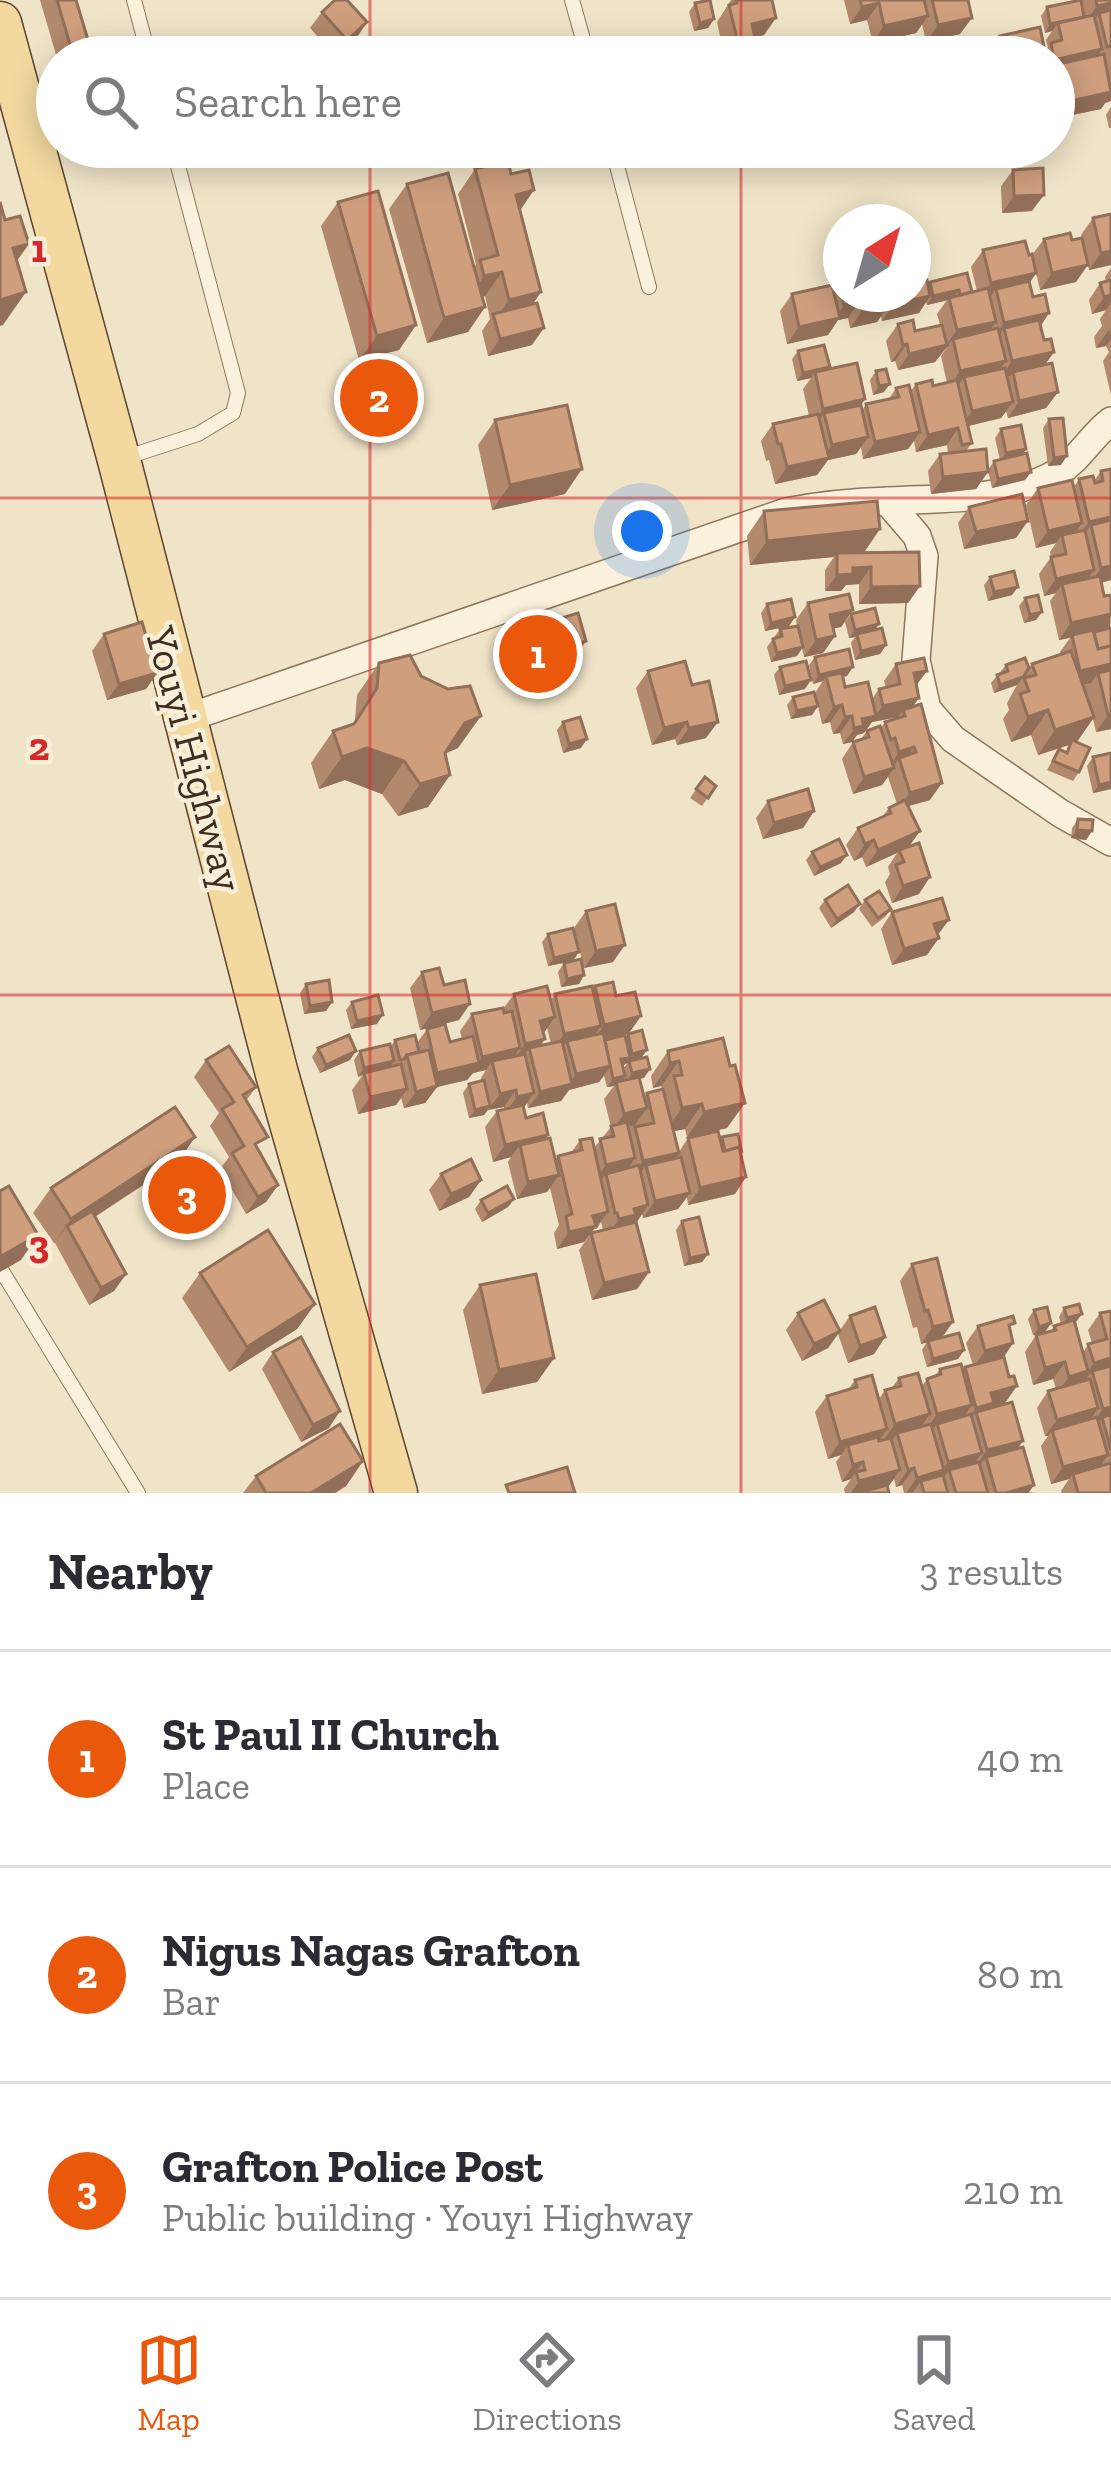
<!DOCTYPE html>
<html lang="en">
<head>
<meta charset="utf-8">
<style>
  body { margin:0; font-family:"Zilla Slab",serif; background:#f7f7f7; color:#2b2b33 }
  .compass { position:absolute; left:823px; top:204px; width:108px; height:108px; border-radius:50%; background:#fff; box-shadow:0 6px 30px #0003; rotate:37deg }
  .you { position:absolute; left:642px; top:531px; width:42px; height:42px; margin:-30px; border:9px solid #fff; border-radius:50%; background:#1a73e8; box-shadow:0 0 0 18px #1a73e833 }
  .badge { display:grid; place-items:center; width:78px; height:78px; border-radius:50%; background:#ea580c; color:#fff; font-size:39px; font-weight:700 }
  .pin { position:absolute; translate:-50% -50%; border:6px solid #fff; box-shadow:0 3px 12px #0006 }
  .list { margin:0; padding:0; list-style:none }
  h2 { display:flex; justify-content:space-between; align-items:center; height:156px; margin:0; padding:0 48px; font-size:51px }
  h2 small { font-size:39px; font-weight:400; color:#7c7c81 }
  .list li { display:grid; grid-template-columns:78px 1fr auto; gap:36px; align-items:center; box-sizing:border-box; height:216px; padding:0 48px; border-top:3px solid #e1e1e2 }
  .list b { display:block; font-size:45px; white-space:nowrap }
  .list p { margin:0; font-size:39px; white-space:nowrap; color:#7c7c81 }
  .list em { font-size:39px; font-style:normal; color:#7c7c81 }
  .icon { flex:none; width:66px; height:66px; fill:none; stroke:currentColor; stroke-width:2; stroke-linecap:round; stroke-linejoin:round }
  .map { position:relative; flex:none; width:1111px; height:1493px; overflow:hidden }
  .search { position:absolute; background:#fff; box-shadow:0 6px 30px #0003; left:36px; right:36px; top:36px; height:132px; display:flex; align-items:center; gap:30px; box-sizing:border-box; padding:0 42px; border-radius:66px; color:#7c7c81; font-size:45px }
  .sheet { height:804px; background:#fff }
  nav { display:flex; justify-content:space-around; align-items:center; box-sizing:border-box; height:168px; border-top:3px solid #e1e1e2; background:#fff; font-size:33px; color:#7c7c81 }
  nav a { display:grid; justify-items:center; gap:6px }
  nav .on { color:#ea580c }
  .map>svg:first-child { display:block }
  .lines { fill:none; stroke-linecap:round; stroke-linejoin:round }
  .service-casing { stroke:#8d765c; stroke-width:16 }
  .minor-casing { stroke:#8d765c; stroke-width:30 }
  .primary-casing { stroke:#5b4430; stroke-width:45 }
  .service { stroke:#faf1dc; stroke-width:14 }
  .minor { stroke:#faf1dc; stroke-width:27 }
  .primary { stroke:#f3d9a0; stroke-width:42 }
  .wall { fill:#b2896c; fill-rule:evenodd }
  .shaded-wall { fill:#916f58 }
  .building { fill:#cf9f7d; stroke:#916f58; stroke-width:3 }
  .grid { fill:none; stroke:#d62828; stroke-width:3; stroke-opacity:0.55 }
  .labels { text-anchor:middle; stroke-width:9; stroke-linejoin:round; paint-order:stroke }
  .street-label { font-size:42px; fill:#3d2e20; stroke:#f7eed8 }
  .grid-label { font-size:39px; text-anchor:middle; font-weight:bold; fill:#d62828; stroke:#f7eed8; stroke-width:9; stroke-linejoin:round; paint-order:stroke }
</style>
</head>
<body>
<div class="map">
<svg width="1111" height="1493" viewBox="0 0 1111 1493">
  <rect width="100%" height="100%" fill="#f0e4c8"/>
  <g class="lines">
    <g class="service-casing">
      <g id="service">
        <path d="M134,0l15,57"/>
        <path d="M572,0l16,57"/>
        <path d="M612,147l37,140"/>
        <path d="M121,459l77,-25 35,-21 5,-20 -65,-246"/>
        <path d="M0,1268l138,225"/>
      </g>
    </g>
    <g class="minor-casing">
      <g id="minor">
        <path d="M887,501l30,35 7,20 -8,104 11,49 26,30 107,74 51,29"/>
        <path d="M184,719l602,-207c35,-7 69,-10 104,-11 54,-3 118,0 167,-28 22,-13 34,-37 54,-52"/>
      </g>
    </g>
    <g class="primary-casing">
      <path id="primary" d="M0,23l119,437 158,614 119,419"/>
    </g>
    <use href="#service" class="service"/>
    <use href="#minor" class="minor"/>
    <use href="#primary" class="primary"/>
  </g>
  <g class="wall">
    <path d="M40,0h36l15,50 -5,7 -29,1z"/>
    <path d="M731,0h41l-8,35 -9,2 3,15 -3,5h-52l5,-9 14,-3 -5,-23z"/>
    <path d="M844,0h124l-8,34 -34,8 -4,-18 -6,9 -43,10 -6,-23 -17,4z"/>
    <path d="M1080,0h31v101l-6,2 -4,6 -29,6 -6,10 -12,2v-70h-65l-1,-5 12,-16 45,15 3,-4 -2,-7 6,-9 -7,2 -4,-17 6,-9z"/>
    <path d="M695,3l19,16 -6,9 -14,3 -5,-19z"/>
    <path d="M322,12l34,27 -20,18 -26,-29z"/>
    <path d="M1111,107v21h-2l-3,-13z"/>
    <path d="M747,147h42l-5,6 -34,8z"/>
    <path d="M475,169l45,42 21,81 -9,13v40l-44,11 -6,-25 8,-12 -5,-23 -3,1 3,10 -17,25 -41,11 -38,-134 18,-25 67,84 2,-4 -18,-70z"/>
    <path d="M1013,170l19,41 -30,2 -1,-27z"/>
    <path d="M338,202l78,123 -17,25 -40,10 -38,-134z"/>
    <path d="M1093,218l18,47 -22,5 -6,-26 -7,38 -36,8 -4,-17 -7,11 4,13 16,16 -9,13 4,14 10,12 -10,13 14,27 -12,16 -38,10 -2,-7 -5,7 -33,8 4,17 -6,8 22,19 6,-9 6,-1 -5,-22 6,-9 25,20 -4,6 9,17 -6,8 -33,8 -4,-17 -12,18 -45,5 -3,-23 12,-17 8,-1 -1,-8 -31,7 -2,-11 -6,8 -45,10 -2,-12 -5,7 -28,6 -11,15 -42,9 -6,-24 -3,1 -5,-20 12,-17 36,-8 -6,-27 8,-11 -14,3 -5,-22 6,-8 30,18 33,36 1,6 4,-7 23,-5 7,-11 14,4 6,-8 17,2 14,-3 -6,-27 6,-9 -12,15 -37,8 -3,-9 -4,1 -5,-21 12,-17 17,7 25,-6 -3,-11 10,-14 -20,5 -1,-3 -7,11 -37,8 -1,-5 -4,6 -27,6 -2,-10 -10,2 -10,15 -41,9 -7,-33 12,-17 40,-8 6,-8 3,16h72l6,-12 9,3 2,-3 42,10 5,-1 -6,-24 12,-17 49,5 12,-16 28,1 10,-2 -1,-3z"/>
    <path d="M1111,268v127l-8,-34 6,-9 -3,-6 -10,2 -2,-11 8,-11 -2,-7 6,-9 -14,4 -3,-14 11,-17 6,-1 -1,-5z"/>
    <path d="M876,371l8,21 -11,3 -3,-15z"/>
    <path d="M1049,419l12,46 -13,1 -5,-38z"/>
    <path d="M495,420l70,74 -73,16 -14,-65z"/>
    <path d="M1111,469v111l-10,3 9,45 1,101 -15,3 -3,-13 -17,23 3,30 -6,9 -26,-11 12,-21 6,3 5,-7 -32,10 -7,-20 -20,7 -8,-23 6,-9 -2,-7 10,-18 -23,8 -3,-10 15,-18 23,3 3,-4 28,-10v-2l10,-14 -11,2 -9,-39 6,-8 -12,3 -5,-22 12,-17 -1,-5 6,-9 -20,5 -10,-43 12,-17 36,-1 5,-8 15,2 7,-10z"/>
    <path d="M969,507l47,31 -52,11 -6,-26z"/>
    <path d="M764,511l100,42 56,33 -12,17 -49,1v-20l-13,1 -5,6h-16v-21l9,-13 -84,8 -3,-29z"/>
    <path d="M990,577l22,18 -24,6 -4,-16z"/>
    <path d="M1025,598l17,14 -6,8 -12,3 -5,-17z"/>
    <path d="M808,603l45,7 -12,17 -8,1 2,8 -12,17 -19,4 -2,-9 -5,8 -26,6 -4,-15 13,-18 17,-3 -1,-6z"/>
    <path d="M767,604l28,13 -6,9 -24,5 -4,-18z"/>
    <path d="M851,614l24,16 11,15 -6,9 -25,6 -4,-17 4,-6 -6,1 -4,-16z"/>
    <path d="M514,632l60,26 -63,19 -9,-28z"/>
    <path d="M104,634l53,39 -11,16 -39,11 -15,-49z"/>
    <path d="M815,657l32,19 -4,1 2,10 27,12 7,-10 7,-1 -2,-7 12,-17 31,7 -11,14 -3,22 17,93 -22,6 1,41 10,47 -27,9 -7,-21 5,-8 -2,-7 9,-14 -31,14 -4,-10 -8,4 -8,-16 12,-17 24,-11 7,-9 8,-4 -9,-27 -6,8 -29,9 -11,-35 11,-17 7,-2 7,-9 14,-3 4,-6 13,-5 -26,5 -8,11 -7,2 -5,7 -9,2 -3,-11 -7,1 -3,-12 -8,2 -7,-31 8,-12 -10,3 -4,-19z"/>
    <path d="M379,663l79,85 -13,5 5,22 -22,32 -30,9 -16,-22 -37,-14 -26,9 -8,-26 22,-32 19,-6 3,-5 2,-25z"/>
    <path d="M780,667l25,22 -26,6 -5,-20z"/>
    <path d="M648,671l58,67 -29,7 -2,-6 -23,6 -16,-57z"/>
    <path d="M793,697l25,9 -6,9 -21,4 -4,-14z"/>
    <path d="M563,722l18,26 -18,5 -6,-23z"/>
    <path d="M1111,753v36l-18,4 -6,-27 6,-9z"/>
    <path d="M705,777l11,9 -14,20 -12,-8z"/>
    <path d="M768,801l46,10 -11,17 -40,11 -7,-21z"/>
    <path d="M1078,819l14,12 -6,9 -15,-2 1,-10z"/>
    <path d="M812,852l29,11 -27,13 -8,-16z"/>
    <path d="M825,900l29,12 -23,16 -12,-20z"/>
    <path d="M865,900l26,9 -6,8 -13,10 -13,-18z"/>
    <path d="M586,911l27,51 -29,6 -10,-40z"/>
    <path d="M892,912l35,43 -35,10 -11,-36z"/>
    <path d="M548,934l25,27 -25,5 -6,-24z"/>
    <path d="M564,963l20,12 -5,9 -18,3 -3,-15z"/>
    <path d="M422,972l22,13 15,35 -39,10 -10,-42z"/>
    <path d="M306,984l26,18 -6,9 -22,3 -4,-21z"/>
    <path d="M595,986l21,10 25,20 -12,17 -24,6 20,-1 3,-4 19,16 -6,8 -14,4 -4,4v3l6,-8 15,17h-4l4,18 3,-3 15,-4 -1,-3 -8,2 -2,-12 17,-25 55,-13 4,90 -40,9 -2,-8 -11,2 5,21 9,-14 32,1 2,-2 18,14 -5,43 -47,11 -1,-8 -9,12 -35,9 -1,-4 -6,8 13,50 -12,17 -45,11 -13,-50 12,-17 12,-3 -2,-8 -4,7h-4l-9,13 -27,7 -3,-16 5,-8 -9,-37 -3,4 -30,7 -9,-37 3,-5 -18,5 -8,-35 12,-16 7,-2v-2l-16,3 -4,5 -15,3 -6,-25 6,-9 12,-3v-3l5,-8 -13,3 -6,7 -30,7 -12,16 -21,5 -3,-10 -5,7 -38,9 -6,-24 10,-14 -4,1 -4,-17 6,-9 31,-5 4,-6 22,3 10,-14 23,13 12,-3 -2,-8 12,-17 31,-5 11,-15 37,6 4,-6 38,-4zM547,1028l4,16 -11,2 3,-12zM604,1076l3,11 7,-1 -10,13 7,28 -17,21 -14,-8 -9,13 -13,3 -3,4 -10,-20 -19,-22 -3,-10 4,-5 1,5 33,-7 8,-11 30,-8z"/>
    <path d="M352,1002l25,22 -26,5 -5,-19z"/>
    <path d="M318,1048l32,12 -30,13 -8,-16z"/>
    <path d="M206,1060l50,27 -10,14 12,50 20,34 -12,17 -20,12 -26,-45 9,-12 -19,-31 9,-13 -25,-36z"/>
    <path d="M195,1137l-17,25 -83,55 31,57 -12,17 -25,14 -34,-62h-1l-21,-30 18,-25z"/>
    <path d="M441,1174l40,6 -12,17 -30,14 -10,-21z"/>
    <path d="M514,1199l-6,8 -26,15 -7,-13 6,-9z"/>
    <path d="M682,1221l26,33 -6,8 -18,4 -8,-36z"/>
    <path d="M912,1264l30,73 22,13 -6,9 -31,8 -5,-17 5,-8 -6,2 -4,-17 -4,1 -13,-47z"/>
    <path d="M200,1273l115,31 -18,25 -68,43 -47,-74z"/>
    <path d="M480,1285l74,73 -17,24 -55,12 -19,-84z"/>
    <path d="M1064,1308l12,14 7,31 5,-9 4,-1 -4,-13 12,-17 11,-2v182h-49l-1,-2 8,-12 -18,5 -10,-38 7,-10h-3l-8,-28 11,-17 8,-2 -3,-10 -20,6 -8,-33 11,-17 15,-4 3,-5 7,-2 -2,-7z"/>
    <path d="M1034,1310l17,13 -6,9 -12,3 -5,-16z"/>
    <path d="M798,1313l42,17 10,-14 35,21 -11,17 -26,9 -10,-29 -10,14 -26,13 -16,-31z"/>
    <path d="M978,1326l32,4 -6,27 1,46 -15,5 33,33 -5,7 16,37 -5,7 6,1h-131l-2,-8 -6,2 -2,-8 -7,8 2,6h-44l-1,-4 7,-10 -9,3 -6,-20 5,-7 -13,4 -13,-47 12,-16 21,-6 7,-10 24,19 6,-9 6,-1 8,-11 23,8 5,-7 8,-3 5,-7 23,2 2,-4 8,-2 -7,-22z"/>
    <path d="M273,1352l56,76 -28,14 -39,-73z"/>
    <path d="M363,1461l-17,25 -11,7h-92l13,-17z"/>
  </g>
  <g class="shaded-wall">
    <path d="M879,3l-12,17 -17,4 12,-17z"/>
    <path d="M1111,3v15l-12,-5 -6,9 -8,1 12,-17z"/>
    <path d="M928,16l-12,17 -43,10 11,-17z"/>
    <path d="M776,18l-12,17 -24,6 12,-17z"/>
    <path d="M972,18l-12,16 -34,8 12,-17z"/>
    <path d="M714,19l-6,9 -14,3 6,-8z"/>
    <path d="M367,22l-11,17 -20,18 11,-17z"/>
    <path d="M1058,23l-6,8 -7,2 5,-9z"/>
    <path d="M1102,49l-12,17 -36,1v-7z"/>
    <path d="M91,50l-5,7h-15l2,-2z"/>
    <path d="M1111,92v9l-6,2 -4,6 -29,6 -6,10 -12,2 10,-16 12,-11z"/>
    <path d="M760,147h29l-5,6 -34,8z"/>
    <path d="M534,190l-17,25 -1,-20z"/>
    <path d="M1044,195l-12,16 -30,2 12,-17z"/>
    <path d="M29,244l-23,32 7,-28z"/>
    <path d="M1111,251v14l-22,5 12,-17z"/>
    <path d="M1088,265l-12,17 -36,8 12,-17z"/>
    <path d="M502,272l-17,24 -18,5 17,-25z"/>
    <path d="M1036,273l-11,17 -29,-1 -7,9 -10,2 12,-17z"/>
    <path d="M959,290l-6,9 -26,6 6,-9z"/>
    <path d="M26,292l-23,33 -3,1v-26z"/>
    <path d="M541,292l-17,24 -29,4 14,-20z"/>
    <path d="M1111,295v8l-5,7 -14,4 12,-17z"/>
    <path d="M930,296l-11,17 -37,8 12,-17z"/>
    <path d="M860,301l-12,17 -10,2 -10,15 -41,9 12,-17 35,-7 10,-15z"/>
    <path d="M889,305l-12,17 -27,6 12,-17z"/>
    <path d="M485,307l-17,25 -41,11 17,-25z"/>
    <path d="M1049,313l-11,17 -34,-2 -7,11 -5,1 12,-17z"/>
    <path d="M996,322l-12,17h-31l-18,23 -37,8 11,-16 37,-9 11,-15z"/>
    <path d="M416,325l-17,25 -40,10 18,-24z"/>
    <path d="M544,328l-12,17 -44,11 12,-17z"/>
    <path d="M1111,330v9l-5,7 -10,2 12,-17z"/>
    <path d="M907,344l-12,17 -4,1 12,-17z"/>
    <path d="M1054,352l-12,17 -29,3 -3,4 -10,2 12,-17z"/>
    <path d="M1006,361l-12,17 -30,-1 -6,9 -9,2 11,-17z"/>
    <path d="M830,367l-6,9 -9,-4 -4,6 -14,3 6,-8z"/>
    <path d="M890,384l-6,8 -11,3 6,-9z"/>
    <path d="M1058,392l-12,16 -38,10 11,-17z"/>
    <path d="M865,399l-11,17 -30,-3 -8,11 -4,1 11,-16z"/>
    <path d="M1013,402l-12,16 -41,10 12,-17z"/>
    <path d="M958,428l-11,17 -31,7 12,-17z"/>
    <path d="M920,432l-12,17 -45,10 12,-17z"/>
    <path d="M868,437l-12,17 -28,6 -11,15 -42,9 12,-17 34,-7 11,-15z"/>
    <path d="M1026,449l-6,8 -20,4 6,-8z"/>
    <path d="M1067,456l-6,9 -13,1 6,-8z"/>
    <path d="M582,469l-17,25 -73,16 18,-25z"/>
    <path d="M988,472l-12,17 -45,5 12,-17z"/>
    <path d="M1031,472l-6,8 -33,8 6,-9z"/>
    <path d="M1111,517v14l-20,-6 -9,12 -5,1 12,-16z"/>
    <path d="M1028,521l-12,17 -52,11 12,-17z"/>
    <path d="M1082,523l-12,17 -8,-5 -6,8 -20,5 12,-17z"/>
    <path d="M880,529l-17,25 -26,-1 -3,4 -84,8 17,-24z"/>
    <path d="M1111,566v14l-22,5 12,-17z"/>
    <path d="M871,567l-12,17 -13,1 -5,6h-16l12,-16 16,-7z"/>
    <path d="M1094,570l-12,17 -20,-3 -6,9 -12,3 12,-17z"/>
    <path d="M920,586l-12,17 -49,1 12,-17z"/>
    <path d="M1018,587l-6,8 -24,6 6,-9z"/>
    <path d="M853,610l-12,17 -22,5 11,-17z"/>
    <path d="M1042,612l-6,8 -12,3 6,-8z"/>
    <path d="M1111,614l-1,14 -51,12 12,-17z"/>
    <path d="M795,617l-6,9 -24,5 6,-8z"/>
    <path d="M879,624l-6,9 -16,1 -2,3 -6,1 6,-8z"/>
    <path d="M835,636l-12,17 -19,4 12,-17z"/>
    <path d="M586,641l-12,17 -63,19 12,-16z"/>
    <path d="M886,645l-6,9 -25,6 6,-9z"/>
    <path d="M803,647l-6,9 -26,6 6,-9z"/>
    <path d="M1111,664v9h-13l-7,10 -23,5 12,-17z"/>
    <path d="M853,667l-6,9 -20,4 -1,-4 -3,5 -10,3 6,-9z"/>
    <path d="M927,671l-12,16 -1,-14z"/>
    <path d="M157,673l-11,16 -39,11 12,-16z"/>
    <path d="M1023,677l-6,8 -23,8 6,-8z"/>
    <path d="M811,680l-6,9 -26,6 6,-9z"/>
    <path d="M919,698l-11,16 -5,-4 -5,7 -26,5 -8,11 -7,2 -5,7 -9,2 19,-25 13,-3 8,-10z"/>
    <path d="M842,705l-12,17 -8,2 12,-17z"/>
    <path d="M818,706l-6,9 -21,4 6,-8z"/>
    <path d="M1048,710l-17,25 -20,7 17,-25z"/>
    <path d="M1108,715h3v14l-15,3z"/>
    <path d="M481,716l-23,32 -16,7 23,-32z"/>
    <path d="M852,716l-12,17 -7,1 12,-17z"/>
    <path d="M1094,717l-17,25 -39,13 17,-25z"/>
    <path d="M687,722l-12,17 -23,6 12,-17z"/>
    <path d="M718,722l-12,16 -29,7 12,-17z"/>
    <path d="M587,739l-6,9 -18,5 6,-9z"/>
    <path d="M914,747l-11,17 -4,-6 -6,9 -5,2 11,-17z"/>
    <path d="M367,748l37,13 -22,33 -37,-14 -26,9 23,-32z"/>
    <path d="M894,768l-12,17 -29,9 11,-17z"/>
    <path d="M450,775l-22,32 -30,9 22,-32z"/>
    <path d="M1111,782v7l-18,4 6,-8z"/>
    <path d="M942,783l-12,17 -32,9 12,-16z"/>
    <path d="M814,811l-11,17 -40,11 11,-16z"/>
    <path d="M1077,830l15,1 -6,9 -15,-2z"/>
    <path d="M920,831l-12,17 -9,2 -2,3 -31,14 12,-17z"/>
    <path d="M874,840l-12,17 -8,4 11,-17z"/>
    <path d="M847,855l-6,8 -27,13 6,-9z"/>
    <path d="M930,877l-11,17 -27,9 11,-17z"/>
    <path d="M860,904l-6,8 -23,16 6,-9z"/>
    <path d="M949,920l-12,16 -3,-12z"/>
    <path d="M939,938l-12,17 -35,10 12,-16z"/>
    <path d="M625,945l-12,17 -29,6 12,-17z"/>
    <path d="M579,952l-6,9 -25,5 6,-8z"/>
    <path d="M584,975l-5,9 -18,3 6,-8z"/>
    <path d="M332,1002l-6,9 -22,3 6,-8z"/>
    <path d="M470,1004l-11,16 -39,10 12,-17z"/>
    <path d="M383,1015l-6,9 -26,5 6,-8z"/>
    <path d="M641,1016l-12,17 -36,8 11,-16z"/>
    <path d="M555,1017l-12,17 -3,-13z"/>
    <path d="M601,1026l-12,17 -22,-2 -5,8 -9,2 11,-17z"/>
    <path d="M545,1039l-12,17 -4,-8 -7,10 -9,3 12,-17z"/>
    <path d="M520,1048l-11,16 -17,-3 -6,9 -13,3 -6,7 -30,7 -12,16 -21,5 12,-16 10,-3 11,-16 40,-9 5,-7z"/>
    <path d="M647,1050l-6,8 -26,10 6,-9z"/>
    <path d="M356,1051l-6,9 -30,13 6,-8z"/>
    <path d="M394,1061l-6,9 -24,3 -6,4 6,-9z"/>
    <path d="M679,1061l-18,25 -8,2 17,-25z"/>
    <path d="M611,1066l-12,16 -30,8 -8,11 -33,7 12,-16 28,-7 8,-11z"/>
    <path d="M650,1069l-6,9 -18,4 6,-9z"/>
    <path d="M625,1076l-6,8 -3,-2 -2,4 -7,1 6,-8z"/>
    <path d="M407,1089l-11,16 -38,9 12,-17z"/>
    <path d="M516,1090l-12,17 -16,3 12,-16z"/>
    <path d="M534,1093l-12,17 -17,3 12,-16z"/>
    <path d="M745,1103l-18,25 -40,9 17,-25z"/>
    <path d="M702,1104l-17,25 -21,4 18,-25z"/>
    <path d="M490,1106l-6,9 -15,3 6,-8z"/>
    <path d="M647,1108l-12,17 -23,6 12,-17z"/>
    <path d="M548,1135l-12,17 -16,-7 -9,12 -18,5 12,-17z"/>
    <path d="M195,1137l-17,25 -107,70 -4,-6 -13,17 17,-24z"/>
    <path d="M679,1153l-12,16 -21,-4 -8,11 -7,2 12,-17z"/>
    <path d="M635,1158l-11,17 -18,-1 -5,6 -7,1 12,-16z"/>
    <path d="M559,1175l-12,17 -30,7 11,-17z"/>
    <path d="M746,1177l-11,17 -47,11 12,-17z"/>
    <path d="M481,1180l-12,17 -30,14 12,-17z"/>
    <path d="M278,1185l-12,17 -20,12 12,-17z"/>
    <path d="M690,1193l-12,16 -35,9 12,-17z"/>
    <path d="M514,1199l-6,8 -26,15 6,-9z"/>
    <path d="M648,1205l-11,17 -30,14 12,-17 15,-10z"/>
    <path d="M608,1212l-24,30 -27,7 12,-17 24,-16z"/>
    <path d="M38,1235l-17,25 -21,12v-15z"/>
    <path d="M708,1254l-6,8 -18,4 6,-8z"/>
    <path d="M649,1272l-12,17 -45,11 12,-17z"/>
    <path d="M126,1274l-12,17 -25,14 12,-17z"/>
    <path d="M315,1304l-18,25 -68,43 18,-25z"/>
    <path d="M1082,1314l-6,8 -15,4 6,-8z"/>
    <path d="M953,1322l-12,17 -20,5 12,-17z"/>
    <path d="M1051,1323l-6,9 -12,3 6,-8z"/>
    <path d="M840,1331l-12,17 -26,13 12,-17z"/>
    <path d="M885,1337l-11,17 -26,9 12,-17z"/>
    <path d="M1013,1343l-11,17 -29,8 12,-17z"/>
    <path d="M964,1350l-6,9 -31,8 6,-8z"/>
    <path d="M554,1358l-17,24 -55,12 17,-24z"/>
    <path d="M1111,1358v14l-19,-1 -6,8 -4,1 12,-17z"/>
    <path d="M1065,1362l-12,17 -20,6 12,-17z"/>
    <path d="M1088,1371l-12,17 -19,5 12,-16z"/>
    <path d="M1017,1386l-12,17 -14,3 -9,14 -6,-8 -8,11 -4,2 12,-17 15,-15z"/>
    <path d="M972,1405l-12,17 -23,2 -4,5 -8,2 12,-17z"/>
    <path d="M1111,1407v14l-9,-4 -5,7 -6,2 12,-17z"/>
    <path d="M1098,1408l-11,17 -35,5 -4,6h-3l12,-16z"/>
    <path d="M340,1411l-11,17 -28,14 12,-17z"/>
    <path d="M930,1414l-12,17 -21,2 -3,5 -11,3 12,-17z"/>
    <path d="M887,1429l-11,17 -28,-1 -7,10 -13,4 12,-17z"/>
    <path d="M1023,1441l-12,16h-25l-7,9 -4,1 12,-17z"/>
    <path d="M982,1453l-12,17h-21l-5,7 -23,4 -8,11 -7,1 11,-15 25,-8 6,-8z"/>
    <path d="M1108,1455l-12,17 -23,2 -4,5 -18,5 12,-17z"/>
    <path d="M363,1461l-17,25 -11,7h-24z"/>
    <path d="M863,1462l-12,17 -9,3 11,-17z"/>
    <path d="M914,1468l-12,17 -6,2 12,-17z"/>
    <path d="M900,1470l-12,17 -22,6h-15l8,-12z"/>
    <path d="M1034,1485l-6,8h-22z"/>
  </g>
  <g class="building">
    <path d="M57,0h19l15,50 -18,5z"/>
    <path d="M335,0h12l20,22 -20,18 -25,-28z"/>
    <path d="M710,0l4,19 -14,4 -5,-20z"/>
    <path d="M736,0h36l4,18 -24,6 6,28 -17,4 -12,-51 8,-2z"/>
    <path d="M860,0h64l4,16 -44,10 -5,-23 -17,4z"/>
    <path d="M932,0h36l4,18 -34,7z"/>
    <path d="M1081,0l3,17 -34,7 -3,-17z"/>
    <path d="M1096,0h15v3l-14,3z"/>
    <path d="M1111,10v36l-4,1 -8,-34z"/>
    <path d="M1094,15l8,34 -48,11 -3,-17 11,-3 -4,-17z"/>
    <path d="M1040,27l6,30h-41l-5,-21z"/>
    <path d="M723,45l3,12h-15l-3,-9z"/>
    <path d="M1104,54l7,38 -35,8 1,8 -13,3 -10,-46z"/>
    <path d="M508,161l3,13 18,-4 5,20 -18,5 25,97 -32,8 -7,-28 -18,4 -4,-16 18,-5 -23,-86z"/>
    <path d="M1043,168l1,27 -30,1 -1,-26z"/>
    <path d="M448,173l37,134 -41,11 -37,-134z"/>
    <path d="M378,191l38,134 -39,11 -39,-134z"/>
    <path d="M0,202l5,18 15,-4 9,28 -16,4 13,44 -26,8z"/>
    <path d="M1111,214v37l-10,2 -8,-35z"/>
    <path d="M1070,233l2,7 10,-2 6,27 -36,8 -8,-34z"/>
    <path d="M1025,241l4,14 3,-1 4,19 -45,10 -8,-33z"/>
    <path d="M913,264h2l4,18 8,-2 3,16 -36,8 -2,-10h21z"/>
    <path d="M967,273l5,19 -12,3 -1,-5 -26,6 -3,-14z"/>
    <path d="M1111,280v15l-7,2 -4,-14z"/>
    <path d="M1029,281l4,16 12,-3 4,19 -45,10 -8,-34z"/>
    <path d="M832,285l8,33 -41,9 -7,-33z"/>
    <path d="M988,288l8,34 -39,8 -8,-32z"/>
    <path d="M842,294h44l3,11 -27,6 -2,-10 -16,4z"/>
    <path d="M537,303l7,25 -44,11 -7,-25z"/>
    <path d="M913,320l2,11 27,-6 5,20 -38,9 -2,-10 -4,1 -5,-21z"/>
    <path d="M1039,320l5,20 7,-1 3,13 -42,9 -8,-33z"/>
    <path d="M998,328l8,33 -46,10 -7,-32z"/>
    <path d="M824,345l6,22 -27,6 -5,-22z"/>
    <path d="M857,363l8,36 -42,10 -8,-37z"/>
    <path d="M1052,363l6,29 -39,9 -6,-29z"/>
    <path d="M1005,368l8,34 -41,9 -8,-34z"/>
    <path d="M886,369l4,15 -11,2 -3,-15z"/>
    <path d="M932,380l1,6 24,-6 15,63 -10,2 -4,-17 -30,7 -12,-51z"/>
    <path d="M909,385l11,47 -45,10 -9,-38 33,-7 -3,-9z"/>
    <path d="M567,405l15,64 -72,16 -15,-65z"/>
    <path d="M861,405l7,32 -36,8 -8,-32z"/>
    <path d="M818,414l11,44 -42,9 -6,-23h-3l-5,-20z"/>
    <path d="M1063,418l4,38 -13,2 -5,-39z"/>
    <path d="M1021,425l5,24 -20,4 -5,-24z"/>
    <path d="M986,449l2,23 -45,5 -3,-23z"/>
    <path d="M1027,453l4,19 -33,7 -4,-18z"/>
    <path d="M1111,469v48l-22,5 -10,-43 14,-3 2,7 8,-2 -2,-10z"/>
    <path d="M1072,480l10,43 -34,8 -10,-43z"/>
    <path d="M1022,494l6,27 -52,11 -7,-25z"/>
    <path d="M877,501l3,28 -113,12 -3,-30z"/>
    <path d="M1111,520v46l-10,2 -10,-43z"/>
    <path d="M1085,530l9,40 -38,9 -5,-22 15,-3 -4,-19z"/>
    <path d="M919,552l1,34 -49,1v-20l-18,1v6l-16,1v-22z"/>
    <path d="M1014,571l4,16 -24,5 -4,-15z"/>
    <path d="M1100,576l4,20 7,-1v19l-40,9 -9,-39z"/>
    <path d="M849,594l4,16 -23,5 5,21 -19,4 -8,-37z"/>
    <path d="M1038,595l4,17 -12,3 -5,-17z"/>
    <path d="M791,599l4,18 -24,6 -4,-19z"/>
    <path d="M875,608l4,16 -24,6 -4,-16z"/>
    <path d="M578,613l8,28 -63,20 -9,-29z"/>
    <path d="M142,622l15,51 -38,11 -15,-50z"/>
    <path d="M798,626l5,21 -26,6 -4,-14 9,-3 -2,-7z"/>
    <path d="M882,628l4,17 -25,6 -4,-17z"/>
    <path d="M1111,628v18l-13,3 -4,-17z"/>
    <path d="M1093,630l5,19 13,-3v18l-31,7 -8,-36z"/>
    <path d="M849,649l4,18 -34,8 -4,-18z"/>
    <path d="M1071,651l23,66 -39,13 -7,-20 -20,7 -8,-23 9,-3 -5,-13 12,-3 -4,-11z"/>
    <path d="M410,655l11,21 27,13 22,-3 11,30 -16,7 -20,30 5,22 -30,9 -16,-23 -37,-13 -25,9 -9,-26 21,-7 23,-36 2,-25z"/>
    <path d="M924,658l3,13 -13,2 5,25 -36,8 -4,-17 21,-5 -4,-20z"/>
    <path d="M1025,658l4,10 -6,9 -23,8 -3,-10 11,-4 -2,-6z"/>
    <path d="M685,661l7,24 17,-4 9,41 -29,6 -2,-6 -23,6 -16,-57z"/>
    <path d="M806,661l5,19 -26,6 -5,-19z"/>
    <path d="M1111,670v45h-3l-10,-42z"/>
    <path d="M842,673l3,14 23,-5 8,34 -14,3 2,7 -10,2 -2,-12 -7,1 -3,-12 -8,2 -8,-31z"/>
    <path d="M814,692l4,14 -21,5 -4,-14z"/>
    <path d="M921,704l21,79 -32,10 -11,-35 17,-6 -2,-5 -15,5 -4,-14 -4,2 -6,-18 20,-6 -2,-6z"/>
    <path d="M580,717l7,22 -18,5 -6,-22z"/>
    <path d="M880,726l14,42 -30,9 -11,-35 16,-5 -2,-6z"/>
    <path d="M1072,740l18,8 -11,24 -26,-11 6,-12 8,4z"/>
    <path d="M1111,753v29l-12,3 -6,-28z"/>
    <path d="M705,777l11,9 -8,12 -12,-9z"/>
    <path d="M808,789l6,22 -40,12 -6,-22z"/>
    <path d="M905,800l15,31 -42,19 -4,-10 -9,4 -7,-16 33,-15 -2,-5z"/>
    <path d="M1078,819l15,1 -1,11 -15,-1z"/>
    <path d="M839,839l8,16 -27,12 -8,-15z"/>
    <path d="M919,843l11,34 -27,9 -7,-21 8,-3 -5,-12z"/>
    <path d="M848,885l12,19 -23,15 -12,-19z"/>
    <path d="M879,891l12,18 -13,9 -13,-18z"/>
    <path d="M942,898l7,22 -15,4 5,14 -35,11 -12,-37z"/>
    <path d="M615,904l10,41 -29,6 -10,-40z"/>
    <path d="M573,928l6,24 -25,6 -6,-24z"/>
    <path d="M581,959l3,16 -17,4 -3,-16z"/>
    <path d="M439,968l5,17 21,-5 5,24 -38,9 -10,-41z"/>
    <path d="M329,980l3,22 -22,4 -4,-22z"/>
    <path d="M613,982l3,14 19,-4 6,24 -37,9 -9,-39z"/>
    <path d="M547,986l8,31 -15,4 5,18 -20,5 -11,-50z"/>
    <path d="M592,986l9,40 -37,8 -9,-40z"/>
    <path d="M378,995l5,20 -26,6 -5,-19z"/>
    <path d="M503,1008l1,5 8,-2 8,37 -38,9 -10,-43z"/>
    <path d="M445,1024l5,18 23,-6 6,27 -42,10 -10,-44z"/>
    <path d="M642,1030l5,20 -15,4 -4,-20z"/>
    <path d="M603,1033l8,33 -35,8 -9,-33z"/>
    <path d="M349,1035l7,16 -30,14 -8,-17z"/>
    <path d="M415,1035l4,17 -12,3 -3,4 -4,1 -5,-20z"/>
    <path d="M625,1035l5,23 -9,1 4,17 -12,3 -8,-39z"/>
    <path d="M723,1038l7,28 5,-1 10,38 -41,9 -2,-8 -20,4 -8,-32 8,-1 -3,-14 -9,2 -2,-12z"/>
    <path d="M562,1041l10,43 -32,8 -11,-44z"/>
    <path d="M390,1044l4,17 -30,7 -4,-17z"/>
    <path d="M229,1046l27,41 -13,8 25,42 -13,7 23,41 -20,12 -26,-44 12,-7 -22,-37 12,-7 -28,-42z"/>
    <path d="M429,1050l8,36 -21,6 -9,-37z"/>
    <path d="M525,1054l9,39 -17,4 -1,-7 -16,4 -8,-33z"/>
    <path d="M647,1057l3,12 -18,4 -3,-12z"/>
    <path d="M401,1064l6,25 -37,8 -6,-24z"/>
    <path d="M639,1077l8,31 -23,6 -8,-32z"/>
    <path d="M484,1080l6,26 -15,4 -6,-26z"/>
    <path d="M663,1089l16,64 -36,8 -8,-34 19,-4 -7,-30z"/>
    <path d="M523,1105l3,13 17,-5 5,22 -43,10 -8,-34z"/>
    <path d="M175,1107l20,30 -124,82 -20,-31z"/>
    <path d="M627,1122l8,36 -29,7 -6,-26 14,-3 -3,-10z"/>
    <path d="M718,1131l5,20 16,-4 7,30 -46,11 -12,-50z"/>
    <path d="M738,1134l3,15 -2,-2 -14,4 -3,-14z"/>
    <path d="M550,1138l9,37 -31,7 -8,-37z"/>
    <path d="M592,1138l16,74 -15,4 3,10 -27,6 -3,-16 6,-2 -14,-58 24,-6 -2,-10z"/>
    <path d="M681,1157l9,36 -35,8 -9,-36z"/>
    <path d="M471,1159l10,21 -30,14 -10,-20z"/>
    <path d="M639,1165l9,40 -14,4 2,6 -17,4 -2,-6h-2l-9,-39z"/>
    <path d="M9,1186l29,49 -38,22v-66z"/>
    <path d="M507,1186l7,13 -26,14 -7,-13z"/>
    <path d="M92,1211l34,63 -25,14 -34,-62z"/>
    <path d="M699,1217l9,37 -18,4 -8,-37z"/>
    <path d="M636,1222l13,50 -45,11 -13,-50z"/>
    <path d="M268,1230l47,74 -68,43 -47,-74z"/>
    <path d="M937,1258l16,64 -20,5 -5,-17 -3,1 -13,-47z"/>
    <path d="M536,1274l18,84 -55,12 -19,-85z"/>
    <path d="M824,1300l16,31 -26,13 -16,-31z"/>
    <path d="M1079,1304l3,10 -15,4 -3,-10z"/>
    <path d="M875,1307l10,30 -25,9 -10,-30z"/>
    <path d="M1047,1307l4,16 -12,4 -5,-17z"/>
    <path d="M1111,1311v47l-17,5 -6,-19 19,-5 -7,-26z"/>
    <path d="M1013,1316l2,7 -6,2 4,18 -28,8 -7,-25z"/>
    <path d="M1074,1320l14,51 -19,6 -4,-15 -20,6 -9,-33 20,-5 -2,-4z"/>
    <path d="M959,1333l5,17 -31,9 -5,-18z"/>
    <path d="M301,1337l39,74 -27,14 -40,-73z"/>
    <path d="M1004,1357l5,20 5,-1 3,10 -26,7 3,10 -18,5 -11,-41z"/>
    <path d="M961,1364l11,41 -35,9 -10,-35 14,-5 -1,-5z"/>
    <path d="M1111,1366v41l-8,2 -11,-38z"/>
    <path d="M918,1373l12,41 -35,10 -10,-34 16,-4 -2,-8z"/>
    <path d="M872,1375l15,54 -47,13 -13,-46 30,-9 -2,-7z"/>
    <path d="M1090,1379l8,29 -41,12 -9,-29z"/>
    <path d="M1012,1402l11,39 -36,9 -11,-38z"/>
    <path d="M971,1414l11,39 -34,9 -11,-38z"/>
    <path d="M1111,1415v35l-9,-33z"/>
    <path d="M1097,1417l11,38 -45,12 -11,-37z"/>
    <path d="M340,1424l23,37 -52,32h-45l-10,-17z"/>
    <path d="M931,1424l13,46 -27,8 -3,-10 -6,2 -11,-37z"/>
    <path d="M878,1437l1,4 12,-3 9,32 -41,11 -3,-9 9,-2 -2,-8 -10,3 -5,-20z"/>
    <path d="M1023,1447l11,38 -28,8h-10l-10,-36z"/>
    <path d="M979,1462l9,31h-32l-7,-23z"/>
    <path d="M1111,1463v30h-33l-5,-19z"/>
    <path d="M567,1467l8,26h-66l-3,-8z"/>
    <path d="M943,1475l5,18h-24l-3,-12z"/>
    <path d="M887,1485l2,8h-26l-1,-1z"/>
  </g>
  <path class="grid" d="M370,0v57M741,0v57M370,147v1346M741,147v1346M0,498h1111M0,995h1111"/>
  <g class="labels">
    <g class="street-label">
      <text transform="translate(195 759) rotate(75)" y="15">Youyi Highway</text>
    </g>
  </g>
  <g class="grid-label">
    <text x="39" y="262">1</text>
    <text x="39" y="760">2</text>
    <text x="39" y="1258">3</text>
  </g>
</svg>
<svg class="compass" viewBox="-18 -18 36 36"><path d="M0-13l5 13h-10z" fill="#e53935"/><path d="M0 13l5-13h-10z" fill="#7c7c81"/></svg>
<div class="you"></div>
<div class="pin badge" style="left:538px;top:654px">1</div>
<div class="pin badge" style="left:379px;top:398px">2</div>
<div class="pin badge" style="left:187px;top:1195px">3</div>
<div class="search"><svg class="icon" aria-label="search" viewBox="0 0 24 24"><circle cx="10" cy="10" r="6"/><path d="M15 15l6 6"/></svg>Search here</div>
</div>
<section class="sheet">
<h2>Nearby<small>3 results</small></h2>
<ul class="list">
<li><span class="badge">1</span><div><b>St Paul II Church</b><p>Place</p></div><em>40 m</em></li>
<li><span class="badge">2</span><div><b>Nigus Nagas Grafton</b><p>Bar</p></div><em>80 m</em></li>
<li><span class="badge">3</span><div><b>Grafton Police Post</b><p>Public building · Youyi Highway</p></div><em>210 m</em></li>
</ul>
</section>
<nav>
<a class="on"><svg class="icon" aria-label="map" viewBox="0 0 24 24"><path d="M3 6l6-2 6 2 6-2v14l-6 2-6-2-6 2zM9 4v14M15 6v14"/></svg>Map</a>
<a><svg class="icon" aria-label="directions" viewBox="0 0 24 24"><path d="M12 3l9 9-9 9-9-9zM9 14v-3h6M13 9l2 2-2 2"/></svg>Directions</a>
<a><svg class="icon" aria-label="saved" viewBox="0 0 24 24"><path d="M7 4h10v16l-5-4-5 4z"/></svg>Saved</a>
</nav>
</body>
</html>
